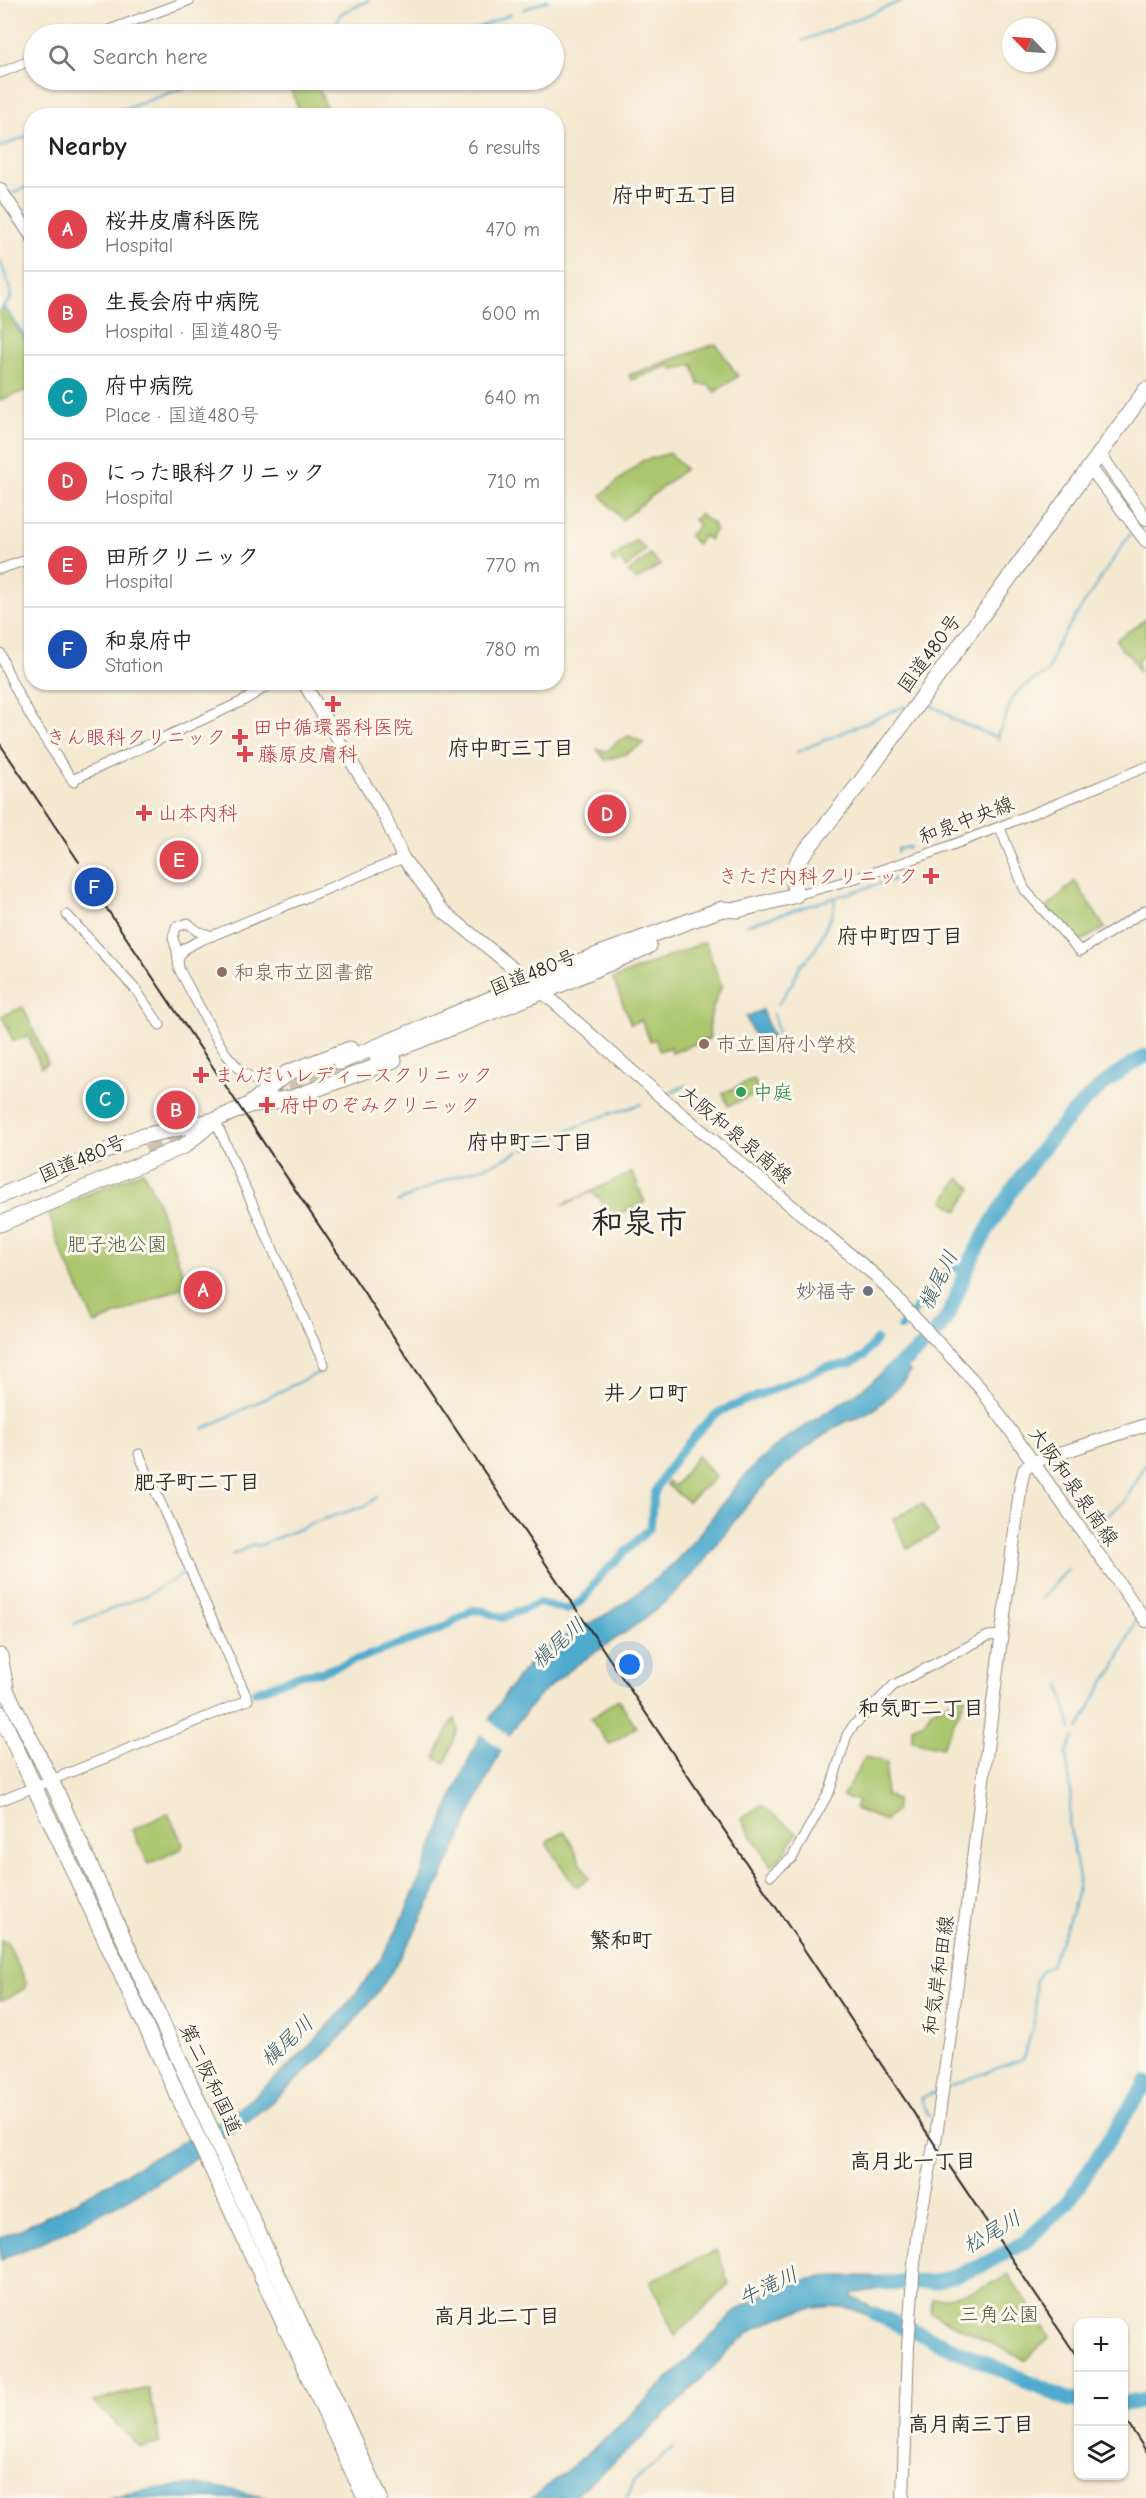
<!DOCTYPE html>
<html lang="en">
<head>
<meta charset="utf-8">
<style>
  body { margin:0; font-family:"Comic Neue","Klee One",sans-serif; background:#f2f2f2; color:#222 }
  .controls { position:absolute; right:18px; bottom:18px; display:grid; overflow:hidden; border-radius:12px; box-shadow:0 2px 4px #0004 }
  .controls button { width:54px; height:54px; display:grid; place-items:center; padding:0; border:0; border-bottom:2px solid #e0e0e0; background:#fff; color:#222; font:30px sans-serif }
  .compass { position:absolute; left:1002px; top:18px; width:54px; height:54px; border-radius:50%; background:#fff; box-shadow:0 2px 4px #0004; rotate:295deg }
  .you { position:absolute; left:630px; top:1665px; width:21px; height:21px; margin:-15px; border:4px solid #fff; border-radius:50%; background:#1a73e8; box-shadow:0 0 0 9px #1a73e833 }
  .badge { display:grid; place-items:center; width:39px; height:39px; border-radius:50%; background:#c8321e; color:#fff; font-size:20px; font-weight:700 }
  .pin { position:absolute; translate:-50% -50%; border:3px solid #fff; box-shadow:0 2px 6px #0006 }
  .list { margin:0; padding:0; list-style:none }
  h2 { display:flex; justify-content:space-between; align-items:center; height:78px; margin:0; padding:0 24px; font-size:26px }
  h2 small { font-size:20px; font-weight:400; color:#767676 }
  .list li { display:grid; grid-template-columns:39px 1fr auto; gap:18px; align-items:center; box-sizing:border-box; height:84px; padding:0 24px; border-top:2px solid #e0e0e0 }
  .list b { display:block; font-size:22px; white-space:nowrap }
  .list p { margin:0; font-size:20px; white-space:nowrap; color:#767676 }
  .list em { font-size:20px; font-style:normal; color:#767676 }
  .icon { flex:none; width:33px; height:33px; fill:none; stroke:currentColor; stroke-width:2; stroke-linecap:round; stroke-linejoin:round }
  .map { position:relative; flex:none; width:1146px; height:2498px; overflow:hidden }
  .search { position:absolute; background:#fff; box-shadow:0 2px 4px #0004; left:24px; top:24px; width:540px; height:66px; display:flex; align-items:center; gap:15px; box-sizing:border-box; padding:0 21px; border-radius:33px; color:#767676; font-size:22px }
  .panel { position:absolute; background:#fff; box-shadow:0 2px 4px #0004; left:24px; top:108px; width:540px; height:582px; border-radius:24px }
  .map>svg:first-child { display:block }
  .green { fill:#abc66d; stroke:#6b784c; stroke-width:1.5 }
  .water { fill:#4fabcd; stroke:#3d6b7c; stroke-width:1.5 }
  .pier { fill:#f4e8d0 }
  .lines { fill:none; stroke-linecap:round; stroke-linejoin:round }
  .stream { stroke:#4fabcd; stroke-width:2 }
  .canal { stroke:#4fabcd; stroke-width:8 }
  .river { stroke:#4fabcd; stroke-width:15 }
  .highway-tunnel { stroke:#ccc2af; stroke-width:15; stroke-dasharray:15 8; stroke-linecap:butt }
  .minor-casing { stroke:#908a7e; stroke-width:11 }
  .major-casing { stroke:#908a7e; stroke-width:14 }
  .highway-casing { stroke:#908a7e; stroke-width:17 }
  .minor { stroke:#fff; stroke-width:9 }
  .major { stroke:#fff; stroke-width:12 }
  .highway { stroke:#fff; stroke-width:15 }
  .rail { stroke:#2b2b2b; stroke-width:2 }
  .health-dot { fill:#e0444e; stroke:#fbf7ec; stroke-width:2 }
  .education-dot { fill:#8d6e63; stroke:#fbf7ec; stroke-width:2 }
  .leisure-dot { fill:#2e9e5b; stroke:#fbf7ec; stroke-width:2 }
  .worship-dot { fill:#6b7280; stroke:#fbf7ec; stroke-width:2 }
  .labels { text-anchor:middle; stroke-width:6; stroke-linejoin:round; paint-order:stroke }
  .street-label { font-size:20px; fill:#2b2b2b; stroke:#fbf7ec }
  .health-label { font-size:20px; fill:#be3a42; stroke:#fbf7ec; text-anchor:start }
  .education-label { font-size:20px; fill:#785e54; stroke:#fbf7ec; text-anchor:start }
  .leisure-label { font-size:20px; fill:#27864d; stroke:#fbf7ec; text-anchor:start }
  .park-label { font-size:20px; fill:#515a3f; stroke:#fbf7ec }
  .worship-label { font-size:20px; fill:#5b616d; stroke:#fbf7ec; text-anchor:end }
  .neighbourhood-label { font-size:21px; font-weight:bold; fill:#2b2b2b; stroke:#fbf7ec }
  .water-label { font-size:21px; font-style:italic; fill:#395e6c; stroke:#fbf7ec }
  .town-label { font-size:32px; font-weight:bold; fill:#2b2b2b; stroke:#fbf7ec }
</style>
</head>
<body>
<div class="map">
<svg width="1146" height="2498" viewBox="0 0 1146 2498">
  <rect width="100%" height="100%" fill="#fbf7ec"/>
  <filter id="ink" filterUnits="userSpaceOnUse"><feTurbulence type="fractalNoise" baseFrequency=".0167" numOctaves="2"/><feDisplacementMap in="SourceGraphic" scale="12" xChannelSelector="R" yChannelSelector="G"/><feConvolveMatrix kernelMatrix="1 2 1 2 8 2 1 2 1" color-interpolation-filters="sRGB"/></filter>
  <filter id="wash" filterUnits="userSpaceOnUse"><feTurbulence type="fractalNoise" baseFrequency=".008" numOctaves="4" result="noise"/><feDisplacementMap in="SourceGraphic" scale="24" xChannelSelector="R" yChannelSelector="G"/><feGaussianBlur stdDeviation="1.35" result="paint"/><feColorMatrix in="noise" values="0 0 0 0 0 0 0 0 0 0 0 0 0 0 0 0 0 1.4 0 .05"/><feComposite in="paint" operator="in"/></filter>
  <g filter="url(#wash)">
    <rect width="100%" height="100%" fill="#f4e8d0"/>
    <g class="green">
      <path d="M311,80h5l11,30 -6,5h-20l-11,-27z"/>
      <path d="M2,309l7,5 22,36v10l-5,1v3l6,24 -32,12v-90z"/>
      <path d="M716,344l22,32 -23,16 -6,-7h-10l-6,-20 -20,4 -2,-4 -40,15 -2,-5z"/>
      <path d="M670,453l15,16 -63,51 -21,-25 41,-34z"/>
      <path d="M699,514l15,10 -1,3 3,2 -7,11 -5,-4 -7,8 -8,-8 10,-11 -5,-5z"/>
      <path d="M636,540l10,10 -20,18 -6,-8 -6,4 -3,-5z"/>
      <path d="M650,554l10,11 -24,15 -7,-8z"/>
      <path d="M1146,619v38l-8,2 1,14 -9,-18 -8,-5 -6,-10z"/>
      <path d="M629,736l15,7 -18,11 -21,6 -8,-11 10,2 13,-11z"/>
      <path d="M1075,881l30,47 -24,13 -4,-1 -30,-32z"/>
      <path d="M705,942l17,44c-8,17 -15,33 -12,52l-38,15 -2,-6 -10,4 -5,-12 -5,2 -9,-21 -10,4 -18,-45z"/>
      <path d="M23,1007l25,56 -7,4 -13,-31 -15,5 -5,-11 1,-3h-2l-5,-11z"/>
      <path d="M754,1079l6,13 -32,14 -5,-13z"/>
      <path d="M143,1171l14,29 30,85 -92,39 -36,-78 -11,-35z"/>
      <path d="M632,1172l13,30 -36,16 -10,-22 -3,1 -4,-5 -29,13z"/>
      <path d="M959,1178l13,10 -14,23 -14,-10z"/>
      <path d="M697,1456l19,21 -28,25 -22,-18 2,-3 7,5z"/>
      <path d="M923,1503l15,29 -31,16 -14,-29z"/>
      <path d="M963,1695l3,2 -24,51 -30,-7v-14l12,-5 8,-12z"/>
      <path d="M618,1699l18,28 -27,18 -18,-26z"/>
      <path d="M455,1719l3,10 -12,34 -11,-5 18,-38z"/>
      <path d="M865,1757l22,5 -2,33 6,1 1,4 4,-1v12l-11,10 -30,-12 3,-8 -15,-5z"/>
      <path d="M761,1805l36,28 -14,22 -12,11 -30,-47z"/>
      <path d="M168,1813l15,31 -2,5 -32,15 -17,-34z"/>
      <path d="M562,1832h3l24,46 -11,8 -4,-1 -27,-40v-4z"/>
      <path d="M2,1940l5,2 20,42 -2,5 -25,12v-60z"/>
      <path d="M715,2251l3,1 11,32 -54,52 -24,-53 1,-3z"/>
      <path d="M1008,2274l42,63 -25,23 -94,-47 1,-14c28,-3 53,-9 76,-25z"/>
      <path d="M149,2388l11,55 -19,5 -48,-47z"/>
    </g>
    <g class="water">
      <path d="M762,1010l11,28 -16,6 -11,-27z"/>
      <path d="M899,1360l12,12c-13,14 -26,31 -42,41 -7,5 -16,5 -24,9 -26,14 -52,35 -73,55 -32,31 -54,70 -83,102 -13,14 -29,28 -44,39 -36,28 -79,49 -110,83 -28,30 -42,66 -59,102 -21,45 -41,91 -65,136 -80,149 -259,259 -411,321v-22c46,-19 89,-44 133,-69 31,-18 66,-34 96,-54 60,-42 132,-116 166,-181 45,-89 65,-189 131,-267 24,-29 62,-40 92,-60 14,-9 28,-21 41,-31 39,-31 63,-79 98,-113 30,-30 67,-47 101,-71 14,-10 27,-22 41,-32z"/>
      <path d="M834,2276l65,1 -1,9 -47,8 2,4 41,20 -4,8c-12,-5 -25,-13 -38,-17 -34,-9 -87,10 -113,32l-99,99 -68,58h-41c76,-54 139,-122 205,-187 31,-21 61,-32 98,-35z"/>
      <path d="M201,2485l26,4 40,9h-158c31,-8 60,-12 92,-13z"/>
    </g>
    <path class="pier" d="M486,1718l25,20 -8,13 -25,-19z"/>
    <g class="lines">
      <g class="stream">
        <path d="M523,10l25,-10"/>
        <path d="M317,34l20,-11 3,-9 29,-14"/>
        <path d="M463,34l48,-20"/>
        <path d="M802,41l102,-41"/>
        <path d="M74,116l4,-2 8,2"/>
        <path d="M93,116l37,-9 76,-27"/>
        <path d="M0,147l32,-13"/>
        <path d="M12,193l20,-8"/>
        <path d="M0,260l10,29 1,10 -11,10"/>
        <path d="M4,307l28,39"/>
        <path d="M929,704l22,12 -1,2 45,19c10,-10 11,-27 18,-39 7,-12 24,-19 35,-26l8,-26 74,-112"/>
        <path d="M998,734v6"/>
        <path d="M797,752l108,-46"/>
        <path d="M898,852v-3l12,-2"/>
        <path d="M746,925l156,-48"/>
        <path d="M777,1006l16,-24 7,-16 14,-14 4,-8 16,-34 1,-12"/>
        <path d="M764,1047l9,-2 6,-9 -6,-23"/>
        <path d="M672,1092l14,-7"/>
        <path d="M524,1150l71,-31 46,-15"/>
        <path d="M397,1202l48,-22 53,-18 21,-11"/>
        <path d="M203,1429l119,-58"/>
        <path d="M1088,1531l37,-30 21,-37"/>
        <path d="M232,1555l22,-11 4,2 63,-26 44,-14 12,-9"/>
        <path d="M1042,1598l26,-29"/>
        <path d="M74,1624l73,-29 39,-22"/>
        <path d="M1060,1685l11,44"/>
        <path d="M1078,1730l27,-50 7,-7 24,-53"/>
        <path d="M950,2086l74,-28 12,-43 -1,-32 7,-13 9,-5c10,-28 26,-57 28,-87l-10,-55 2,-31 -5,-38 8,-17"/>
        <path d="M929,2116l-9,-18 16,-6"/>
        <path d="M626,2498l8,-16 39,-35"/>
      </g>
      <g class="canal">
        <path d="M901,1327l44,-53 3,-7 19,2"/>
        <path d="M255,1692l47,-18 19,-2 116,-41 36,-21 10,1 19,7 37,-15 28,7 16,-10 17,-24 50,-48c3,-10 1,-21 4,-32 5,-21 47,-71 65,-84l107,-45 24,-3 14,-8 12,-16"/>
        <path d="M186,1715l5,-1"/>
      </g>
      <g class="river">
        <path d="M888,1374c20,-15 50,-38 61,-61 9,-19 15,-40 25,-59 36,-68 102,-163 172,-198"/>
        <path d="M878,2283l57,-1 44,-15 46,-25 43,-40 78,-119"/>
        <path d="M875,2314l194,86 9,1"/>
        <path d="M1124,2404l22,-4"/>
      </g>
    </g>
  </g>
  <g filter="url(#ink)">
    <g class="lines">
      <g class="highway-tunnel">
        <path d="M266,1092l74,-30"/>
        <path d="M147,1153l53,-22"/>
      </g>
      <g class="minor-casing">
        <g id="minor">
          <path d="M98,34l92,-34"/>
          <path d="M0,73l34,-14"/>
          <path d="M0,569l32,-11"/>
          <path d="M0,653c17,47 45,87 74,129"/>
          <path d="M72,780l171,-79 31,-19"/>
          <path d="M1000,828l25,62 55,61 66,-41"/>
          <path d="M796,895c121,-31 235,-81 350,-128"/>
          <path d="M67,915l69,75 24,35"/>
          <path d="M212,936l-15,-5 -9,-8 -12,4 -3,11 4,13 2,18 36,67 11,18 15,17 27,18"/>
          <path d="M178,959l7,-11 14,-7 204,-83"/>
          <path d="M215,1120l109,244"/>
          <path d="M0,1801l248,-101 -109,-246"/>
          <path d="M771,1875l21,-17 38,-68 17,-55 6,-9 41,-41 94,-49 13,-1"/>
        </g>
      </g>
      <g class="major-casing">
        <g id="major">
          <path d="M0,189l32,48"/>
          <path d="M1099,453l47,66"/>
          <path d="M1089,466l57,75"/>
          <path d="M303,682l82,135 18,41 38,51 112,92 108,96 216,180 104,112 165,232"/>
          <path d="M903,2498l5,-152 6,-82 4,-36 18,-92 22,-160 63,-493 3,-13 9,-8 113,-37"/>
        </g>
      </g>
      <g class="highway-casing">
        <g id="highway">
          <path d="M377,1057l178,-70 94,-41"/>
          <path d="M340,1062l241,-101 141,-52 15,1 59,-15 -4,-21 7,-15 61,-76 286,-393"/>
          <path d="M249,1105l43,-7 102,-38"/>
          <path d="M0,1196l139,-59 76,-17 34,-15 38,-32 63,-24"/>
          <path d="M0,1224l184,-78 31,-26"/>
          <path d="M0,1656l6,32"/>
          <path d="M0,1678l51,102 329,718"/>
          <path d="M0,1713l365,785"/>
        </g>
      </g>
      <use href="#minor" class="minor"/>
      <use href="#major" class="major"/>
      <use href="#highway" class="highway"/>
      <g class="rail">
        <path d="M0,744l79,118"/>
        <path d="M101,900l977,1458"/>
        <path d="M1124,2417l22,34"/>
      </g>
    </g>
  </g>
  <g class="health-dot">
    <path d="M330 695h6v6h6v6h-6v6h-6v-6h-6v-6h6z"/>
    <path d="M237 728h6v6h6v6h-6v6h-6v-6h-6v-6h6z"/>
    <path d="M242 745h6v6h6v6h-6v6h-6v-6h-6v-6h6z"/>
    <path d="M141 804h6v6h6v6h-6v6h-6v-6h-6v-6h6z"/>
    <path d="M928 867h6v6h6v6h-6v6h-6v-6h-6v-6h6z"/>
    <path d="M198 1066h6v6h6v6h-6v6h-6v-6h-6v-6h6z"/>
    <path d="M264 1096h6v6h6v6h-6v6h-6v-6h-6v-6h6z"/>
  </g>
  <g class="education-dot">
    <circle cx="222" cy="972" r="6"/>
    <circle cx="704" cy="1044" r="6"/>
  </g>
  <circle class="leisure-dot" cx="741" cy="1092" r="6"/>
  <circle class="worship-dot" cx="868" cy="1291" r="6"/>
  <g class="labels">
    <g class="street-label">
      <text transform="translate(929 653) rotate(-54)" y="7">国道480号</text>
      <text transform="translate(966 820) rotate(-21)" y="7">和泉中央線</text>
      <text transform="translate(533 972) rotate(-22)" y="7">国道480号</text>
      <text transform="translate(736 1134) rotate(40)" y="7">大阪和泉泉南線</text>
      <text transform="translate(82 1158) rotate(-23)" y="7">国道480号</text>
      <text transform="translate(1074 1486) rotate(55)" y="7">大阪和泉泉南線</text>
      <text transform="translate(938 1975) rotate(-82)" y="7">和気岸和田線</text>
      <text transform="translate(211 2079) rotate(65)" y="7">第二阪和国道</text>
    </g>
    <g class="health-label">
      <text x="333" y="734" text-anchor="middle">田中循環器科医院</text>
      <text x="226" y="744" text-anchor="end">きん眼科クリニック</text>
      <text x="258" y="761">藤原皮膚科</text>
      <text x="158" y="820">山本内科</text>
      <text x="918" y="883" text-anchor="end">きただ内科クリニック</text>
      <text x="214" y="1082">まんだいレディースクリニック</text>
      <text x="280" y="1112">府中のぞみクリニック</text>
    </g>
    <g class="education-label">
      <text x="234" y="979">和泉市立図書館</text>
      <text x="716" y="1051">市立国府小学校</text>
    </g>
    <g class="leisure-label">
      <text x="753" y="1099">中庭</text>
    </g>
    <g class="park-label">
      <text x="117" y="1251">肥子池公園</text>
      <text x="999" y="2321">三角公園</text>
    </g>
    <g class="worship-label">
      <text x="856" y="1298">妙福寺</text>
    </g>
    <g class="neighbourhood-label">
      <text x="675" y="202">府中町五丁目</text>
      <text x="511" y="755">府中町三丁目</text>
      <text x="900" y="943">府中町四丁目</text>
      <text x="530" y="1149">府中町二丁目</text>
      <text x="646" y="1400">井ノ口町</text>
      <text x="197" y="1489">肥子町二丁目</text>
      <text x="921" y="1715">和気町二丁目</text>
      <text x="621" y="1947">繁和町</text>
      <text x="913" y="2168">高月北一丁目</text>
      <text x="497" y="2323">高月北二丁目</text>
      <text x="971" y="2431">高月南三丁目</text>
    </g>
    <g class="water-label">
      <text transform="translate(938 1280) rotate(-64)" y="7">槇尾川</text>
      <text transform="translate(558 1643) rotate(-42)" y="7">槇尾川</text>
      <text transform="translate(287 2041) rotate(-43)" y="7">槇尾川</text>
      <text transform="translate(992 2232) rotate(-30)" y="7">松尾川</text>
      <text transform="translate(768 2286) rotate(-25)" y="7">牛滝川</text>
    </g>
    <g class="town-label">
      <text x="639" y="1233">和泉市</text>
    </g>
  </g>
</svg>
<div class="controls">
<button>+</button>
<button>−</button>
<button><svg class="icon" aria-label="layers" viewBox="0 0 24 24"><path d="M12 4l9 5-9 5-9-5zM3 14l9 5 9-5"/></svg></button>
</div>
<svg class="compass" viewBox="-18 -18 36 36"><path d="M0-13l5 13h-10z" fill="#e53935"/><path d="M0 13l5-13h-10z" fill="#767676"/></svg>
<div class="you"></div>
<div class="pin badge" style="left:203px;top:1290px;background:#e0444e">A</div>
<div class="pin badge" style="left:176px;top:1110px;background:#e0444e">B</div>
<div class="pin badge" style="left:105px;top:1099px;background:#0f9aa8">C</div>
<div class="pin badge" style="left:607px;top:814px;background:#e0444e">D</div>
<div class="pin badge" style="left:179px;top:860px;background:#e0444e">E</div>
<div class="pin badge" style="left:94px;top:887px;background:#1a4fb4">F</div>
<div class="search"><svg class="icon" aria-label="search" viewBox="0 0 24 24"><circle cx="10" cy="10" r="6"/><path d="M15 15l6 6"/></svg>Search here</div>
<section class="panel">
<h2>Nearby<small>6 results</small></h2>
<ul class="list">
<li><span class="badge" style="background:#e0444e">A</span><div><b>桜井皮膚科医院</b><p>Hospital</p></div><em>470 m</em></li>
<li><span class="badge" style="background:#e0444e">B</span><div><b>生長会府中病院</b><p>Hospital · 国道480号</p></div><em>600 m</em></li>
<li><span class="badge" style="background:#0f9aa8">C</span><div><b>府中病院</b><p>Place · 国道480号</p></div><em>640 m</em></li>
<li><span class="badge" style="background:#e0444e">D</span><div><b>にった眼科クリニック</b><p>Hospital</p></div><em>710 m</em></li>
<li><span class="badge" style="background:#e0444e">E</span><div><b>田所クリニック</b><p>Hospital</p></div><em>770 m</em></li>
<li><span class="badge" style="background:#1a4fb4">F</span><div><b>和泉府中</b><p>Station</p></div><em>780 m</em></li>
</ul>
</section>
</div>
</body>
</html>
